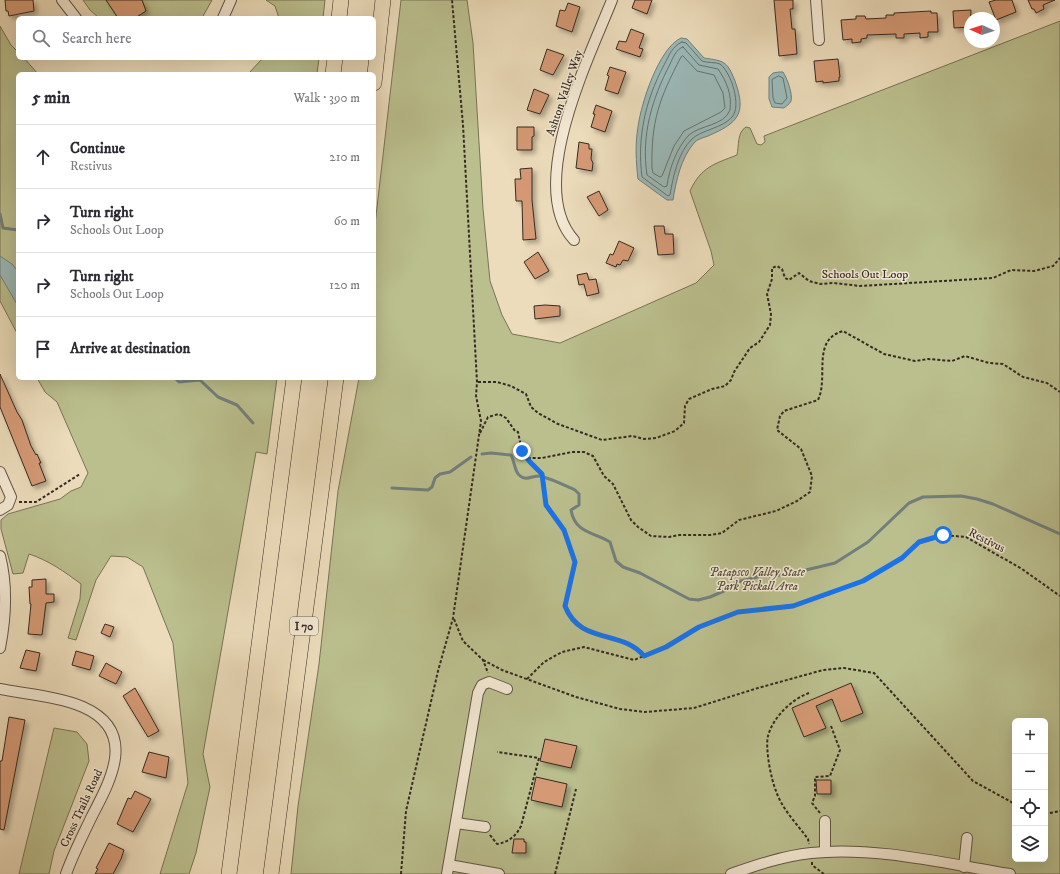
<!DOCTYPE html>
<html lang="en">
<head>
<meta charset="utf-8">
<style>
  body { margin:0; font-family:"IM FELL DW Pica",serif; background:#f7f7f7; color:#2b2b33 }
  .controls { position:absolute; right:12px; bottom:12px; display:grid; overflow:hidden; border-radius:6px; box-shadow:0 4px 16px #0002 }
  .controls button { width:36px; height:36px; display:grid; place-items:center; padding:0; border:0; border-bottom:1px solid #e1e1e2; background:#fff; color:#2b2b33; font:20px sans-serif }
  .compass { position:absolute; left:964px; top:12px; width:36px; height:36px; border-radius:50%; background:#fff; box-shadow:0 4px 16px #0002; rotate:273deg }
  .stop { position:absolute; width:12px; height:12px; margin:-9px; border:3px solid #1a73e8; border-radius:50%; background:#fff }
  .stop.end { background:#1a73e8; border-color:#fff; box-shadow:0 1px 4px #0008 }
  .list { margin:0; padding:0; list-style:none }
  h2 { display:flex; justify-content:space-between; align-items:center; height:52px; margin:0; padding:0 16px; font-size:17px }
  h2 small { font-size:13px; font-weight:400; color:#7c7c81 }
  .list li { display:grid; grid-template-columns:26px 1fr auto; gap:12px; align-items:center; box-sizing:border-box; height:64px; padding:0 16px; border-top:1px solid #e1e1e2 }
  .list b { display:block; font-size:15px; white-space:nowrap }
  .list p { margin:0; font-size:13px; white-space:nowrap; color:#7c7c81 }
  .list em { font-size:13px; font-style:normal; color:#7c7c81 }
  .icon { flex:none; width:22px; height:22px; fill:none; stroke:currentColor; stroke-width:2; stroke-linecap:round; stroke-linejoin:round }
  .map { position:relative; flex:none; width:1060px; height:874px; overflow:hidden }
  .search { position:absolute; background:#fff; box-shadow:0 4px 16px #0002; left:16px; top:16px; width:360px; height:44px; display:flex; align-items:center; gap:10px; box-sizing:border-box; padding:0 14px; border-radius:6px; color:#7c7c81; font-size:15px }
  .panel { position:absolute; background:#fff; box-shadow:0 4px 16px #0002; left:16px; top:72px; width:360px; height:308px; border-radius:6px }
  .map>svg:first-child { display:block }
  .green { fill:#bbbf8e; stroke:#787458; fill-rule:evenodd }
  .water { fill:#9bbab9; stroke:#72807d }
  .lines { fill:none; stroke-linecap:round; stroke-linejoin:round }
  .shore { stroke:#68726e; stroke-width:1 }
  .stream { stroke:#72807d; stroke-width:3 }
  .building { fill:#d59a75; stroke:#352a23; filter:url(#shadow) }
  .minor-casing { stroke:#635649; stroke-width:12 }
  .highway-casing { stroke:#352a23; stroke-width:16 }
  .path { stroke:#352a23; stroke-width:2; stroke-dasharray:3 2; stroke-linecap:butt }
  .minor { stroke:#f3e8d3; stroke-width:10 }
  .highway { stroke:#ecdcbb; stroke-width:15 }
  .route { stroke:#1a73e8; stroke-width:5 }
  .labels { text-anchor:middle; stroke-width:3; stroke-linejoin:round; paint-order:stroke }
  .shield { fill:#f3e8d3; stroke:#6e6358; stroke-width:1 }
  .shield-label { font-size:11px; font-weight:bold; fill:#352a23 }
  .street-label { font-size:12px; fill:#352a23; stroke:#f3e8d3 }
  .park-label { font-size:12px; font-style:italic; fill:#564f3e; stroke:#f3e8d3 }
</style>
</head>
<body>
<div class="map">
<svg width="1060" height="874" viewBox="0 0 1060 874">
  <defs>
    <filter id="shadow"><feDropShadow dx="3.5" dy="3.5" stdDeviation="2" flood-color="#0004"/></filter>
  </defs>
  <rect width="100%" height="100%" fill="#ecdcbb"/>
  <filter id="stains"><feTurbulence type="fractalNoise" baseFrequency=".005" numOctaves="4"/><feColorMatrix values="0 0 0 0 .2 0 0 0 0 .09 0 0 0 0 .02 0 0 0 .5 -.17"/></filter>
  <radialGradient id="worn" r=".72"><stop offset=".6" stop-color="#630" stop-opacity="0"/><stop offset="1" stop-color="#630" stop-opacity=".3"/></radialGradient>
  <g class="green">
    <path d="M83,0h23l12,18h-19l-9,-8z"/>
    <path d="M142,0h70l-10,18h-67l11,-7z"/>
    <path d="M266,0h59l-2,18h-44l-4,-12z"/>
    <path d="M401,0h66l6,43 10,166 7,72 12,34 10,19 48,9 136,-60 18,-18 -3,-14 -21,-60c11,-24 24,-27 47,-36 2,-9 0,-23 9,-28l4,1 7,16 4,1 4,-3 -1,-6 296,-115v853h-769l7,-68 21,-142 19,-173 21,-113h15v-145zM1015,721h30v138h-30z"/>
    <path d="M0,26l11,19 7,7v6h6l14,16h-20v261l-18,-34z"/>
    <path d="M263,58h56l-2,16h-69z"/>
    <path d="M37,378h240l-10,76 -11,-2 -53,302 7,33 -14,66 -7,21h-29l28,-91 -15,-140 -30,-76 -16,-10 -16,-1 -15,24 -20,60 -8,-2 12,-39 1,-15c-16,-12 -33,-24 -52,-30l-6,19 -10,1 -12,-45v-9l7,-6 52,-15 11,-8 10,-4 7,-14 -31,-71 -12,-10z"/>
    <path d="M54,728l23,4 10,12 2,17 -35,90 -5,23h-30z"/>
  </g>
  <g class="water">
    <path d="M681,38l6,1 17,19c19,3 23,2 31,23 12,33 3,42 -27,55 -5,2 -11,3 -14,7 -13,15 -18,38 -21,57h-6l-29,-21c-2,-17 -3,-35 0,-52 3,-24 21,-79 43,-89z"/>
    <path d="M779,72h4c4,6 10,22 8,29 -1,3 -5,5 -7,7l-12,-1 -3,-8v-22l4,-4z"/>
    <path d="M0,256l12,8 6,7v35l-18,-31z"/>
  </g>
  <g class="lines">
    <g class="shore">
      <path d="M682,42l4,1 16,18c5,2 14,1 18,3 11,8 22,42 12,53 -9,11 -31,13 -40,22 -14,13 -19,38 -22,56l-2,1 -26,-19c-5,-39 3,-76 22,-112 5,-9 8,-19 18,-23z"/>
      <path d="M683,47l16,18 19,4c9,13 14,26 12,41 -6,16 -30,15 -41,25 -12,12 -20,34 -22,51l-3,1 -17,-12c-6,-40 5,-76 23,-111 3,-6 6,-15 13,-17z"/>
      <path d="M683,56l14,15 17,4 9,18 2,15 -4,4 -37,19 -10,15 -12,30 -2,1 -7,-4 -1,-5c-1,-47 7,-69 29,-111z"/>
      <path d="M779,76l4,2 4,20 -5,6 -7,-1 -2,-5 -1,-18z"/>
    </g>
    <g class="stream">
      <path d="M0,214l3,14 15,2"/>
      <path d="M175,378l4,4 21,-2 18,17 19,8 16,18"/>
      <path d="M482,454l9,-1 20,2c4,7 3,15 8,20 7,7 14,0 21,1 12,3 24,9 35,14l4,4v11l-8,5c4,23 22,22 39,32l6,19 7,6 17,6 49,26 9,1 12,-3 14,-6 13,-9 24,-6 24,-1 50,-12 33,-21 41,-39 14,-6 38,-1 16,3 16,5 67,30"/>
      <path d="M392,488l36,2 4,-3 3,-9 5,-4 10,-2 21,-15"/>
    </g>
  </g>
  <g class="building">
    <path d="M5,0h28l1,11 -25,5 -1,-5h-2z"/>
    <path d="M106,0h36l4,11 -11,7h-17z"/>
    <path d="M635,0h17l-5,14 -15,-6z"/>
    <path d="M774,0h19v9h-3l2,20h3l2,25 -18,2z"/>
    <path d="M996,0h16l4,12 -20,8 -7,-18z"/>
    <path d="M1028,0h27l-12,5 1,4 -8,4 -2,-4h-2z"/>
    <path d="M568,3l12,4 -8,25 -16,-6 4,-16 5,1z"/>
    <path d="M971,10l-1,17 -16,1 -1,-17z"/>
    <path d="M931,11v2h6l1,19h-10v5l-8,1v-5l-16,1v4h-8v-4l-29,1v3l-6,1v3l-9,1v-4l-9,1 -2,-20 15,-1v-3h9l1,3 20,-1v-3h8v-2z"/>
    <path d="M631,29l13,5 -5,14 4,1 -3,8 -24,-8 3,-8 7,1z"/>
    <path d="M547,49l17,6 -11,20 -13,-5z"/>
    <path d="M838,59l2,18h-1v4l-16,2v-2l-7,1 -2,-21z"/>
    <path d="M610,67l16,5 -8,22 -13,-4 4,-14 -2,-1z"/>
    <path d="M534,89l15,6 -9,19 -13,-4z"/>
    <path d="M596,105l16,6 -7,21 -14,-5 4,-13h-2z"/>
    <path d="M517,127h17v9l-2,1v13h-15z"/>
    <path d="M579,142l10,2v5h3l-1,10 2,4 -1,8 -16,-3z"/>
    <path d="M532,168v32l4,39 -13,1 -1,-39h-6l-1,-22h6l-1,-10z"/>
    <path d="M599,191l9,19 -9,6 -12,-19z"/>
    <path d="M654,226h10l1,8h8l1,20 -16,1z"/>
    <path d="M619,241l15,7 -6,13 -5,-1 -3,5 -3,-1 -1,3 -10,-4 4,-9 3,1z"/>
    <path d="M538,252l11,19 -14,8 -11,-17z"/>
    <path d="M587,273l2,7 7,-1 3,14 -12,3 -3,-12 -5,1 -2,-10z"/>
    <path d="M545,305l15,1v10l-25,3 -1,-13z"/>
    <path d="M0,374l17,38 5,8 9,26 5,9 1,-1 4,9h-2l7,18 -14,5 -32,-79z"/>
    <path d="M46,579v15h8v8l-8,1 -4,32 -14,-1 3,-30h-1l-1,-17h3v-7z"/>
    <path d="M105,624l9,3 -4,10 -9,-4z"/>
    <path d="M26,650l14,3 -4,18 -16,-3z"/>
    <path d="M76,651l18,5 -4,14 -18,-5z"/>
    <path d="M106,663l16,9 -6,12 -17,-8z"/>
    <path d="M851,683l12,30 -22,9 -9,-23 -16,7 10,22 -22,9 -12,-29z"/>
    <path d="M135,688l24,43 -11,6 -25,-41z"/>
    <path d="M9,717l16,3 -21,110 -4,-1v-68h2z"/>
    <path d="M545,739l32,7 -6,22 -31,-7z"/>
    <path d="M149,752l20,5 -3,21 -24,-6z"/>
    <path d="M536,777l31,7 -5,23 -31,-7z"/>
    <path d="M816,780h15v14h-14z"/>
    <path d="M135,791l16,8 -18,33 -16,-8 11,-26 3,1z"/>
    <path d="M514,839h10v3h2v11h-14z"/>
    <path d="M109,843l15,7 -3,9 -8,15h-18l3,-5 -2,-1z"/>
  </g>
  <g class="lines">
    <g class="minor-casing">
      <g id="minor">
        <path d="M62,0l14,18"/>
        <path d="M816,0l3,40"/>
        <path d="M223,18l8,-18"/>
        <path d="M574,240c-49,-54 15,-182 38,-240"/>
        <path d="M0,472l11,25 -3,8 -8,5"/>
        <path d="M0,556c8,31 6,61 0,92"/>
        <path d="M0,689c25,5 61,8 83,18 54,24 29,71 9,109 -9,19 -19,38 -26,58"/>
        <path d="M825,821v31"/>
        <path d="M456,823l29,4"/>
        <path d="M449,865l50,9"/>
        <path d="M964,867l3,-29"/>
        <path d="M447,874l31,-181 4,-8 7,-3 18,7"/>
        <path d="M731,874c26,-9 52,-18 80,-21 64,-7 136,11 199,21"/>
      </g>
    </g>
    <g class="highway-casing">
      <g id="highway">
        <path d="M339,18l2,-18"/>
        <path d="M333,74l2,-16"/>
        <path d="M374,83l9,-83"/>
        <path d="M229,874l65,-496"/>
        <path d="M271,874l65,-496"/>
      </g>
    </g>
    <g class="path">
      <path d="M478,382h19l14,4 15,8 5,13 7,6 20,11 44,16 30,-4 12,3 12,-1 19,-7 9,-8 1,-17 4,-7 23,-10 13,-3 6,-6 3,-8 16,-24 9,-6 11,-17 1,-11 -4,-20 5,-15v-11l5,-2 5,3 3,9 4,2 10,-7 10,8 11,3 14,-1 26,3 133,-8 18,-8 23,1 19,-5 7,-8"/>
      <path d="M480,433l8,-16 11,-3 7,4 9,13 3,1 4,19 5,7h15l30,-6h12l9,4 11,20 9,8 18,36 7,7 13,9 18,1 10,-2h31l12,-2 17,-13 37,-9 21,-10 13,-9 2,-16 -11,-27 -24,-19 3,-14 4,-5 34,-11c11,-23 -7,-60 25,-69l41,23 31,7 13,-2 24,2 13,-5 24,7 14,1 20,13 24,6 13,9"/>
      <path d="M527,458l15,16 4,31 20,29 4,17 5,11 -10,44c15,40 58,23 79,50"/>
      <path d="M19,502h17l44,-28"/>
      <path d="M454,619l9,22 20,19 5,13"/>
      <path d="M483,660l19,10 74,27 44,12 25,3 49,-4 64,-20 65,-18 21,-2 30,5 99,108 42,23"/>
      <path d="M527,679l17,-17 18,-10 22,-5 50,13 32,-13 33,-20 39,-15 55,-6 37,-12 33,-13 39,-23 17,-16 24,-7 23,2 56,32 38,27"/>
      <path d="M809,693c-17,6 -36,24 -41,43 -3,12 3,43 8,55 6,18 21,33 32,48l1,5"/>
      <path d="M820,813l-8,-10 3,-7v-19l15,-1 10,-26 -9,-24"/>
      <path d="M1045,814l15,-3"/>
      <path d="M490,835l7,9c12,-2 19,-8 24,-18l18,-68 -42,-6"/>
      <path d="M812,862v3l12,9"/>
      <path d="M401,874l5,-63 32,-140 15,-53 28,-197 -5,-25 1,-14 -14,-257 -11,-125"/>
      <path d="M555,874l21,-85"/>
    </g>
    <use href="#minor" class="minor"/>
    <use href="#highway" class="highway"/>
  </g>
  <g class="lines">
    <path class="route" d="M522,451l8,11 12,12 4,31 18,25 11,32 -10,44c15,39 57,23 79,50l22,-9 33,-20 39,-15 55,-6 70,-25 39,-23 17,-16 24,-7"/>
  </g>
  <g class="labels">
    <rect class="shield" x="290" y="617" width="28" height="18" rx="3"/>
    <g class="shield-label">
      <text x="304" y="630">I 70</text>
    </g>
    <g class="street-label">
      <text transform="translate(564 93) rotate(-71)" y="4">Ashton Valley Way</text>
      <text x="865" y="278">Schools Out Loop</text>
      <text transform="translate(987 540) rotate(27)" y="4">Restivus</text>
      <text transform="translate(81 808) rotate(-65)" y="4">Cross Trails Road</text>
    </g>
    <g class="park-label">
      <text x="757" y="576">Patapsco Valley State<tspan x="757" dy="14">Park Pickall Area</tspan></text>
    </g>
  </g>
  <rect width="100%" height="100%" filter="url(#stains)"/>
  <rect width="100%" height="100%" fill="url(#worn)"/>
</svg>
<div class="controls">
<button>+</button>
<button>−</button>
<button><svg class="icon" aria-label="locate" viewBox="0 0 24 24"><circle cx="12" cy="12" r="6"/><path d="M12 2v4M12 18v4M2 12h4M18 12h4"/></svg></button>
<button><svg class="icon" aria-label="layers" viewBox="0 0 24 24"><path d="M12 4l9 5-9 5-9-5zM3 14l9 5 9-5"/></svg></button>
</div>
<svg class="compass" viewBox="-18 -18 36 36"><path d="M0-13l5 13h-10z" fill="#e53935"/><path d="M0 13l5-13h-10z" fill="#7c7c81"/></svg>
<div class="stop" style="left:943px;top:535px"></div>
<div class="stop end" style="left:522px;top:451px"></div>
<div class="search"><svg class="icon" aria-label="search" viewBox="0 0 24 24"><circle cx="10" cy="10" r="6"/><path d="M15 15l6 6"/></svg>Search here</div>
<section class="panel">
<h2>5 min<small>Walk · 390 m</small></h2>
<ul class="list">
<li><svg class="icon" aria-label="ahead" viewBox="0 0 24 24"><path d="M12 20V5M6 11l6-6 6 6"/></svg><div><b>Continue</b><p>Restivus</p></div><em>210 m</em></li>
<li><svg class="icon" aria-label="right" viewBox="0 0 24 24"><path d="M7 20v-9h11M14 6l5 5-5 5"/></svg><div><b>Turn right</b><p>Schools Out Loop</p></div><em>60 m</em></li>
<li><svg class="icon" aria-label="right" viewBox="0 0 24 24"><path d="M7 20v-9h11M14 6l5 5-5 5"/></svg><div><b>Turn right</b><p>Schools Out Loop</p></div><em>120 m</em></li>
<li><svg class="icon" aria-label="arrive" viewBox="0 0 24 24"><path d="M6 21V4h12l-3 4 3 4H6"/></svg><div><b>Arrive at destination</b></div></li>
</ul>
</section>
</div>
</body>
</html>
